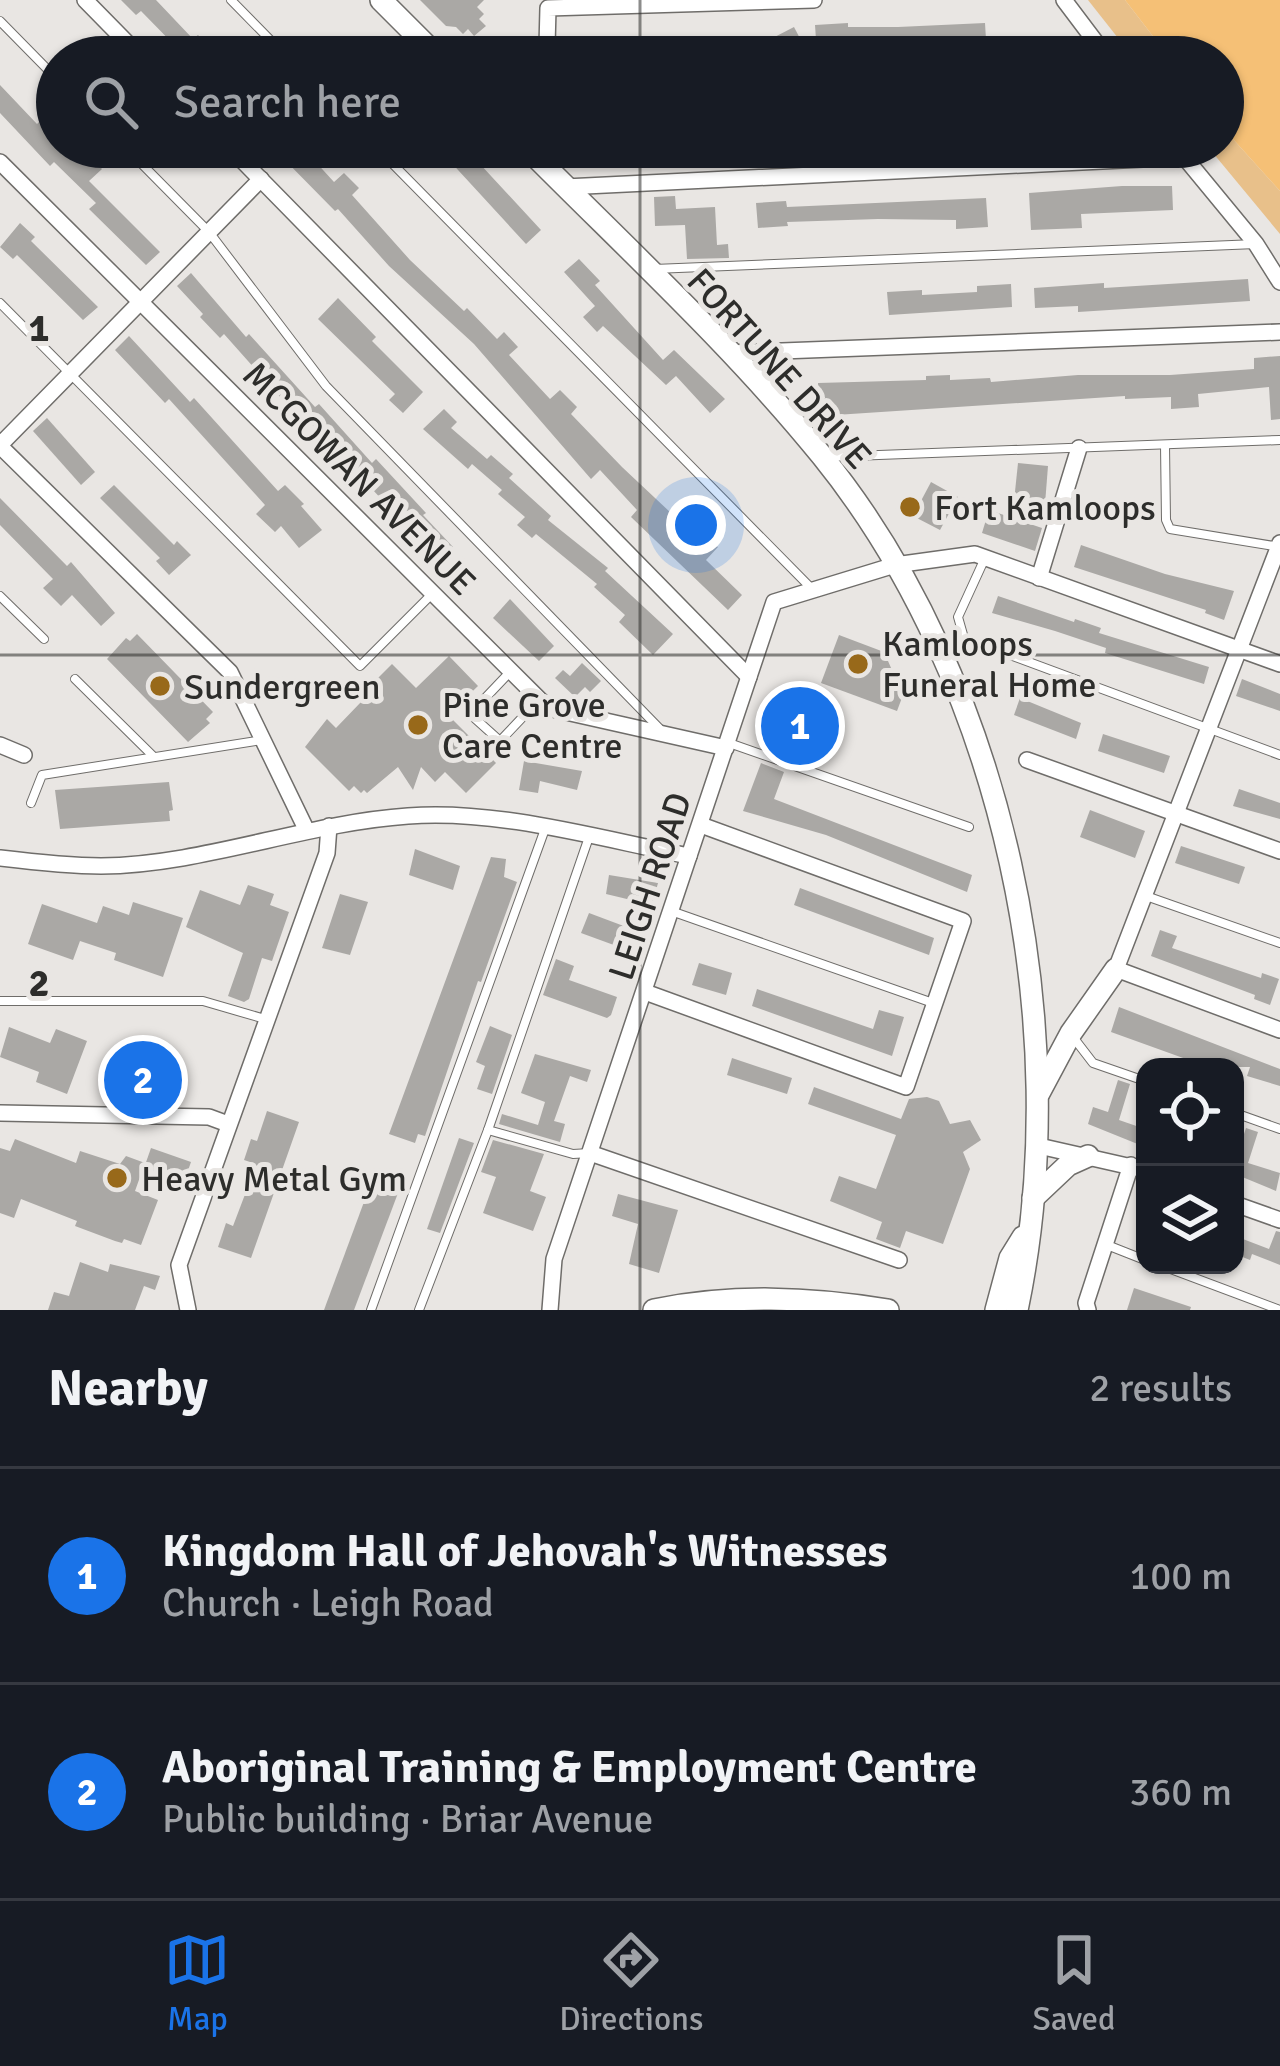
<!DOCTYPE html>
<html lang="en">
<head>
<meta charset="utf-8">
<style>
  body { margin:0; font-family:Signika,sans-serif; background:#20242c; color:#f1f3f6 }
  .controls { position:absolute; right:36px; bottom:36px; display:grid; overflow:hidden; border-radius:24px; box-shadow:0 3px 9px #0004 }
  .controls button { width:108px; height:108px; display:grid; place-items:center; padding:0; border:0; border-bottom:3px solid #363941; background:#171b24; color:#f1f3f6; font:60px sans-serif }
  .you { position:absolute; left:696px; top:525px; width:42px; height:42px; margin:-30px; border:9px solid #fff; border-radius:50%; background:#1a73e8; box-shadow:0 0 0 18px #1a73e833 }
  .badge { display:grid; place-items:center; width:78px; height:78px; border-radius:50%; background:#1a73e8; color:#fff; font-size:39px; font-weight:700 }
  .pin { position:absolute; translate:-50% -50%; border:6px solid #fff; box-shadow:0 3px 12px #0006 }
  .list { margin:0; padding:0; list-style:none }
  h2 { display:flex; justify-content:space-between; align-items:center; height:156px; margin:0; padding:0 48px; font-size:51px }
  h2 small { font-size:39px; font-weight:400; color:#9ea1a6 }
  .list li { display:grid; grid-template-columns:78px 1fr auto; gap:36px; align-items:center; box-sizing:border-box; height:216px; padding:0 48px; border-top:3px solid #363941 }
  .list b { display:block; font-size:45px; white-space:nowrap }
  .list p { margin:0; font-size:39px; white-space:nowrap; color:#9ea1a6 }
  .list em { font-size:39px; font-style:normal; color:#9ea1a6 }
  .icon { flex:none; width:66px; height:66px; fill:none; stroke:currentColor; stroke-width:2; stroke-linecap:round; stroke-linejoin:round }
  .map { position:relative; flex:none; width:1280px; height:1310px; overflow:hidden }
  .search { position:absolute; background:#171b24; box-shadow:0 3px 9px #0004; left:36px; right:36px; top:36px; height:132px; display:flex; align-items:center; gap:30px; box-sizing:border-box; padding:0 42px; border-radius:66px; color:#9ea1a6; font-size:45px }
  .sheet { height:588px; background:#171b24 }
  nav { display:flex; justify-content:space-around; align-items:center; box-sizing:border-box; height:168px; border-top:3px solid #363941; background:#171b24; font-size:33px; color:#9ea1a6 }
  nav a { display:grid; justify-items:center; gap:6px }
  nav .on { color:#1a73e8 }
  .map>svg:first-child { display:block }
  .green { fill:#e8c08a }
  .water { fill:#f5c076 }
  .building { fill:#aaa8a5 }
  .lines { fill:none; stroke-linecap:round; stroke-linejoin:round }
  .service-casing { stroke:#6f6d6a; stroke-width:10 }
  .minor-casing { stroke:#6f6d6a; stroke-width:18 }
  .secondary-casing { stroke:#6f6d6a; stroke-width:24 }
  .service { stroke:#fff; stroke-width:8 }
  .minor { stroke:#fff; stroke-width:15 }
  .secondary { stroke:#fff; stroke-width:21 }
  .grid { fill:none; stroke:#2d2d2b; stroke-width:3; stroke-opacity:0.55 }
  .poi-dot { fill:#98691a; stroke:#e9e6e3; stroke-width:4.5 }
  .labels { text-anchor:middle; stroke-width:10; stroke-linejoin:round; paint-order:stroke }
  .street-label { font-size:36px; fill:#2d2d2b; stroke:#e9e6e3 }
  .poi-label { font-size:36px; fill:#2d2d2b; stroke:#e9e6e3; text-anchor:start }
  .grid-label { font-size:39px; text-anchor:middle; font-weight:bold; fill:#2d2d2b; stroke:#e9e6e3; stroke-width:10; stroke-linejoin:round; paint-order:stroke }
</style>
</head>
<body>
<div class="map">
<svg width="1280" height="1310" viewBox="0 0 1280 1310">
  <rect width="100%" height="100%" fill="#e9e6e3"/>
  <g class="green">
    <path d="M1088,0h37l44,57h-36z"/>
    <path d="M1223,128l57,63v43l-72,-87h15z"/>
  </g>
  <path class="water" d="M1125,0h155v191l-57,-63v-71h-54z"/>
  <g class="building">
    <path d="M121,0h35l37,39 5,-4 20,22h-32l-45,-46 -5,4z"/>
    <path d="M420,0h64l-7,7 7,7 -5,5 7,7 -12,10 -6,-7 -5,5 -7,-7 -10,-1z"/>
    <path d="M848,23v4h50l87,-4 2,33 -66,1v-9l-104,6 -2,-29z"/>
    <path d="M794,27l11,21 -16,9h-18l-8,-14z"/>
    <path d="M0,85l37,39 5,-5 15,15v13h12l13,14 6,-6 14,14 -13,12 71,71 -14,13 -57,-56 7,-6 -42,-41 -4,4 -50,-53z"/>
    <path d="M272,147h30l32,35 10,-9 15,15 -7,7 58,65 54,51 3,-3 30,31 7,-7 14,15 -9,8 41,44 10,-9 17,17 -6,7 51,53 49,46 6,-6 19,17 -2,3 24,20 -12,13 36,35 -14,15 -97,-93 6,-7 -37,-40 -9,9 -117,-135 -85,-78 -51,-57 -3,2z"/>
    <path d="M426,147h32l4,7 5,-4 74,80 -15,14 -79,-86 -6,5z"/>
    <path d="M1122,186h50l1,24 -92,4 1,14 -51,2 -2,-37z"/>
    <path d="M675,196l1,13 39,-2 2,38 11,-1 1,14 -42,1 -2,-34 -30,1 -1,-29z"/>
    <path d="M986,198l2,29 -32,2v-9l-78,-1 -91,3 1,4 -30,2 -2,-25 30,-2 1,6z"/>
    <path d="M20,223l15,14 -4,4 67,66 -15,13 -66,-65 -4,4 -13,-12z"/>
    <path d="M579,259l21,22 -5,4 68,75 11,-10 51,49 -15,14 -34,-37 -10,9 -63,-59 -6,6 -14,-15 12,-11 -31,-34z"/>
    <path d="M191,273l55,64 3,-3 66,73 4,-3 53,59 4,-4 50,54 -3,2 30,32 -14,14 -147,-158 -4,3 -64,-72 -4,4 -20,-21 3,-3 -26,-28z"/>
    <path d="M1248,279l2,22 -172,11v-6l-43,2 -1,-20 70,-5v5z"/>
    <path d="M1011,284l1,23 -123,8 -2,-23 35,-2v5l55,-3v-6z"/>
    <path d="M338,298l38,39 -4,4 51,51 -20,21 -14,-13 6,-6 -77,-75z"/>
    <path d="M129,336l61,66 4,-4 84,93 7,-6 19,19 -3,2 21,24 -23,18 -18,-22 -6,6 -19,-18 9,-9 -96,-106 -4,4 -50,-53z"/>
    <path d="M1280,356v63l-9,1 -2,-33 -71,7 1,13 -28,2v-12l-46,2v-3l-305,20 -2,-33 108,-3v-4l24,-1v5l40,-2 1,4 87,-7h92l84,-6v-11z"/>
    <path d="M444,409l13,13 -6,6 36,31 4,-4 22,19 -4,4 42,38 -3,4 60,48 -3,3 68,63 -20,21 -34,-33 6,-7 -31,-28 3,-3 -61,-50 -4,4 -15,-13 8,-8 -27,-23 4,-4 -30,-26 -4,5 -45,-40z"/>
    <path d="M47,418l48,54 -14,13 -48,-54z"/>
    <path d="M1018,463l30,3 -3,38 -31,-3z"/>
    <path d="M931,482l27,15 -18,33 -27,-14z"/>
    <path d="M114,485l60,60 3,-4 14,14 -22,20 -13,-14 4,-3 -60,-60z"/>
    <path d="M0,498l67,68 4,-4 44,51 -14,13 -29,-31 -11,11 -18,-18 10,-9 -53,-54z"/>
    <path d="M989,510l53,18 -7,23 -53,-18z"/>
    <path d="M1081,545l84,29 69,17 -10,29 -19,-7 1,-3 -132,-43z"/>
    <path d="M998,596l76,26 1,-3 26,9 -2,5 110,34 -5,17 -99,-31 1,-5 -51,-17 -63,-18z"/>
    <path d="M510,599l44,47 -15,15 -46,-43z"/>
    <path d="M137,634l76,78 -7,7 4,4 -22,19 -81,-83 19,-21 4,3z"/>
    <path d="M839,635l45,17 19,43 -6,16 -76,-28z"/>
    <path d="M449,656l29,30 -30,29 48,48 -30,30 -21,-21 -10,10 -14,-15 -8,23 -15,-23 -31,26 -3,-3 -3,3 -7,-7 -5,5 -44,-44 22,-28 9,9 25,-26 -3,-4 34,-34 24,24z"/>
    <path d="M582,663l19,18 -11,11 -5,-5 -10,10 -20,-19 8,-8 7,6z"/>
    <path d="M1242,679l38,15v17l-44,-15z"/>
    <path d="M1020,698l61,25 -5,16 -62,-24z"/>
    <path d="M780,700l53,18 -12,34 -53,-18z"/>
    <path d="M1103,734l67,22 -6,17 -66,-22z"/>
    <path d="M524,761l58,10 -5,19 -37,-9 -2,12 -19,-3z"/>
    <path d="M761,763l23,9 -10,27 198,76 -5,17 -141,-57 -83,-24z"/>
    <path d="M169,782l4,28 -4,1 1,10 -110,8 -5,-39z"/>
    <path d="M1239,789l41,14v16l-47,-13z"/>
    <path d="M1090,810l55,21 -10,27 -55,-21z"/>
    <path d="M1181,846l64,21 -6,17 -64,-21z"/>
    <path d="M415,849l45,17 -7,24 -44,-15z"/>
    <path d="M491,857l15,2 -2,18 13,5 -36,100 -3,-1 -53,155 -7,-2 -3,9 -26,-9z"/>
    <path d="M609,875l49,8 -6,22 -46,-11z"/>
    <path d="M248,885l26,9 -4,11 19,7 -17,49 -10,-3 -13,41 -5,3 -16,-6 15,-43 -57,-26 14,-37 40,15z"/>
    <path d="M800,888l134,50 -5,17 -135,-50z"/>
    <path d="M340,894l28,8 -18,53 -28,-7z"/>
    <path d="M133,902l50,16 -20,59 -49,-17 2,-7 -36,-12 -7,19 -45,-16 14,-40 55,19 6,-17 26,9z"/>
    <path d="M589,913l40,15 -7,20 -41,-15z"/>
    <path d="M1160,930l17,6 -5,12 89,30 1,-5 17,6 -9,26 -16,-6 1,-4 -104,-39z"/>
    <path d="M556,959l18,7 -5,14 48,17 -6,18 -4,3 -64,-23z"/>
    <path d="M699,963l33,10 -6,22 -34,-10z"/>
    <path d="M757,989l116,40 6,-19 25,7 -12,39 -140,-50z"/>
    <path d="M1119,1007l161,62v17l-33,-10 3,-9h-27l-25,-8 -1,4 -86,-31z"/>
    <path d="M490,1026l22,9 -20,59 -15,-5 8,-23 -9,-4z"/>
    <path d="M9,1027l41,16 6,-14 31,12 -20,53 -31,-12 3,-10 -39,-15z"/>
    <path d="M141,1051l39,15 -11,31 -40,-14z"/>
    <path d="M535,1054l56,16 -4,12 -17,-6 -16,45 11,3 -5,18 -61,-18 3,-10 36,11 7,-23 -24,-9z"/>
    <path d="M732,1058l60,20 -5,16 -60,-19z"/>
    <path d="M1118,1080l12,4 -11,36 26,9v18l-57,-23 5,-17 15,5z"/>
    <path d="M814,1087l87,32 8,-20 18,-2 12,4 11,23 20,-4 11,20 -18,12 7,17 -27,75 -37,-13 -6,17 -24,-9 6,-17 -52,-21 9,-25 37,13 20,-54 -88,-31z"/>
    <path d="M267,1111l32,11 -48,136 -33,-11 8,-24 7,3 19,-50 -6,-2 4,-12 -6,-2 7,-21 6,2z"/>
    <path d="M1246,1128l12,4 -10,31 32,10 -4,18 -41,-17v-13z"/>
    <path d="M459,1138l15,5 -34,90 -13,-4z"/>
    <path d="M15,1139l61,24 4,-12 40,13 6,-8 19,7 -10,28 23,9 -17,45 -17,-6 -2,4 -7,-2 -40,-15 2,-5 -56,-22 -7,19 -14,-5v-65l10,3z"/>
    <path d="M493,1140l51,14 -14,37 16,6 -13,34 -50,-18 13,-36 -15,-5z"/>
    <path d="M151,1148l40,14 -7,20 -40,-14z"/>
    <path d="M371,1183l27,10 -44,117h-30z"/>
    <path d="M618,1194l60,16 -19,63 -30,-9 9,-40 -26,-8z"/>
    <path d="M1276,1231l4,1v33l-28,-11 -2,6 -15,-6v-18l34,13z"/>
    <path d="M80,1262l28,10 2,-8 50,12 -5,14 -11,-4 -9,24h-87l6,-18 15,4z"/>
    <path d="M1134,1288l57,19 -1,3h-63z"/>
  </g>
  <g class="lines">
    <g class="service-casing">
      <g id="service">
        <path d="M231,0l56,57"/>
        <path d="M0,21l57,58"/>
        <path d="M125,147l84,85 117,154 333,342"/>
        <path d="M376,147l437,443"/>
        <path d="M587,147l5,15 101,-5 -1,-10"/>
        <path d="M654,269l602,-25"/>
        <path d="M0,303l360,363 73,-73"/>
        <path d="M1165,445l1,75 4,9 110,18"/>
        <path d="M826,457l454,-17"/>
        <path d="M985,558l-27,59 6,21 316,117"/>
        <path d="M0,596l44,43"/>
        <path d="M509,673l-39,41 30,27 38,-40"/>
        <path d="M75,679l78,77"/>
        <path d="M729,743l240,84"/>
        <path d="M31,803l11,-28 220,-35"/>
        <path d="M1146,896l134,47"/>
        <path d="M671,911l262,92"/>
        <path d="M0,1001h203l62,18"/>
        <path d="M1073,1037l20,26 52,18"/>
        <path d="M1235,1113l45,16"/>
        <path d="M488,1130l85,24 17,-1"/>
        <path d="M1107,1245l38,15"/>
        <path d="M1160,1265l120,45"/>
        <path d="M371,1310l174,-481"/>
        <path d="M419,1310l69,-180 101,-293"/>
      </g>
    </g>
    <g class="minor-casing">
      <g id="minor">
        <path d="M85,0l56,57"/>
        <path d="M1064,0l43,57"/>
        <path d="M540,57l7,-11 1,-38 266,-8"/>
        <path d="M229,147l520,530"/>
        <path d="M1176,147l80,97 24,38"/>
        <path d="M0,162l548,546 178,40"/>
        <path d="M565,187l619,-30"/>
        <path d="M729,353l551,-21"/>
        <path d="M0,445l261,-266"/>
        <path d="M0,446l230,226 76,157"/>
        <path d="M1280,543l-164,426 164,61"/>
        <path d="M1039,578l40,-130"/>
        <path d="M0,745l24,10"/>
        <path d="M1027,760l253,91"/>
        <path d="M0,858c33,4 67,8 101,8 102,-1 204,-43 307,-50 90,-7 193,23 281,40"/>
        <path d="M645,992l261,95 57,-166 -262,-96"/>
        <path d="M0,1113l209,4 19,7"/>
        <path d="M1039,1146l106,24"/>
        <path d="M590,1153l309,107"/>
        <path d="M1235,1204l45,16"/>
        <path d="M188,1310l-9,-45 148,-412 2,-27"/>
        <path d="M550,1310l4,-51 220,-657 121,-37 80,-11 305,110"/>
        <path d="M1088,1310l-2,-7 45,-138"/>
      </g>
    </g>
    <g class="secondary-casing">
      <g id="secondary">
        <path d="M381,0l57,57"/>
        <path d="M526,147c100,101 207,199 296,309 183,226 254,573 195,854"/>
        <path d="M1039,1093l32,-60 45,-64"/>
        <path d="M1033,1198l35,-33 20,-9"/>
        <path d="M654,1310c79,-16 155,-13 234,0"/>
        <path d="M996,1310l14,-52 13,-21"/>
      </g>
    </g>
    <use href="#service" class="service"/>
    <use href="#minor" class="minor"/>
    <use href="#secondary" class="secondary"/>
  </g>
  <path class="grid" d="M640,0v57M640,147v1163M0,655h1280"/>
  <g class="poi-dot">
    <circle cx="910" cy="507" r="12"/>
    <circle cx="858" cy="664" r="12"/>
    <circle cx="160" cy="686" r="12"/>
    <circle cx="418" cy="725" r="12"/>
    <circle cx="117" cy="1178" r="12"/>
  </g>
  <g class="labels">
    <g class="street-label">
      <text transform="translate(780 368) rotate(48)" y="13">FORTUNE DRIVE</text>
      <text transform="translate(360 478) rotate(45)" y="13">MCGOWAN AVENUE</text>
      <text transform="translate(649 886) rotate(-72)" y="13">LEIGH ROAD</text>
    </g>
    <g class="poi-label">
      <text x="934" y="520">Fort Kamloops</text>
      <text x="882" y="656">Kamloops<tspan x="882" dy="41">Funeral Home</tspan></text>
      <text x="184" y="699">Sundergreen</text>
      <text x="442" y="717">Pine Grove<tspan x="442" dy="41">Care Centre</tspan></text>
      <text x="141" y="1191">Heavy Metal Gym</text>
    </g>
  </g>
  <g class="grid-label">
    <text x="39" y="341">1</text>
    <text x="39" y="996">2</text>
  </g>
</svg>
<div class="controls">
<button><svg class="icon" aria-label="locate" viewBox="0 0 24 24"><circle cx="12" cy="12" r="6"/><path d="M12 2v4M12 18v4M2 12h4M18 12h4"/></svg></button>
<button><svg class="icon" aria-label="layers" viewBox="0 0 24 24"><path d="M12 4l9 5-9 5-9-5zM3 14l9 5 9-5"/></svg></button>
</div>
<div class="you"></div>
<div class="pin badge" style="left:800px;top:726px">1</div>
<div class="pin badge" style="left:143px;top:1080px">2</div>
<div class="search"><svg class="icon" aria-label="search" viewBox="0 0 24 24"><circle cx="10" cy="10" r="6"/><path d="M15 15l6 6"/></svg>Search here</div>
</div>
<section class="sheet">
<h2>Nearby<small>2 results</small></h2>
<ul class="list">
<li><span class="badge">1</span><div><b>Kingdom Hall of Jehovah's Witnesses</b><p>Church · Leigh Road</p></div><em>100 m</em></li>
<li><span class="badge">2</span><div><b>Aboriginal Training &amp; Employment Centre</b><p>Public building · Briar Avenue</p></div><em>360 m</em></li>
</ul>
</section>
<nav>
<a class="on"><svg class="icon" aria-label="map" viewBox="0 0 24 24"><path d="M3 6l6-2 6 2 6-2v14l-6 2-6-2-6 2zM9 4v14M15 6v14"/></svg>Map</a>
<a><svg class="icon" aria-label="directions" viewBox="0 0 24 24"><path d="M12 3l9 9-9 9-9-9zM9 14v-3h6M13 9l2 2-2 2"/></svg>Directions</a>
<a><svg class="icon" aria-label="saved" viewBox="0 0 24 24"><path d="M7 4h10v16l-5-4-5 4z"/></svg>Saved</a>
</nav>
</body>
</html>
